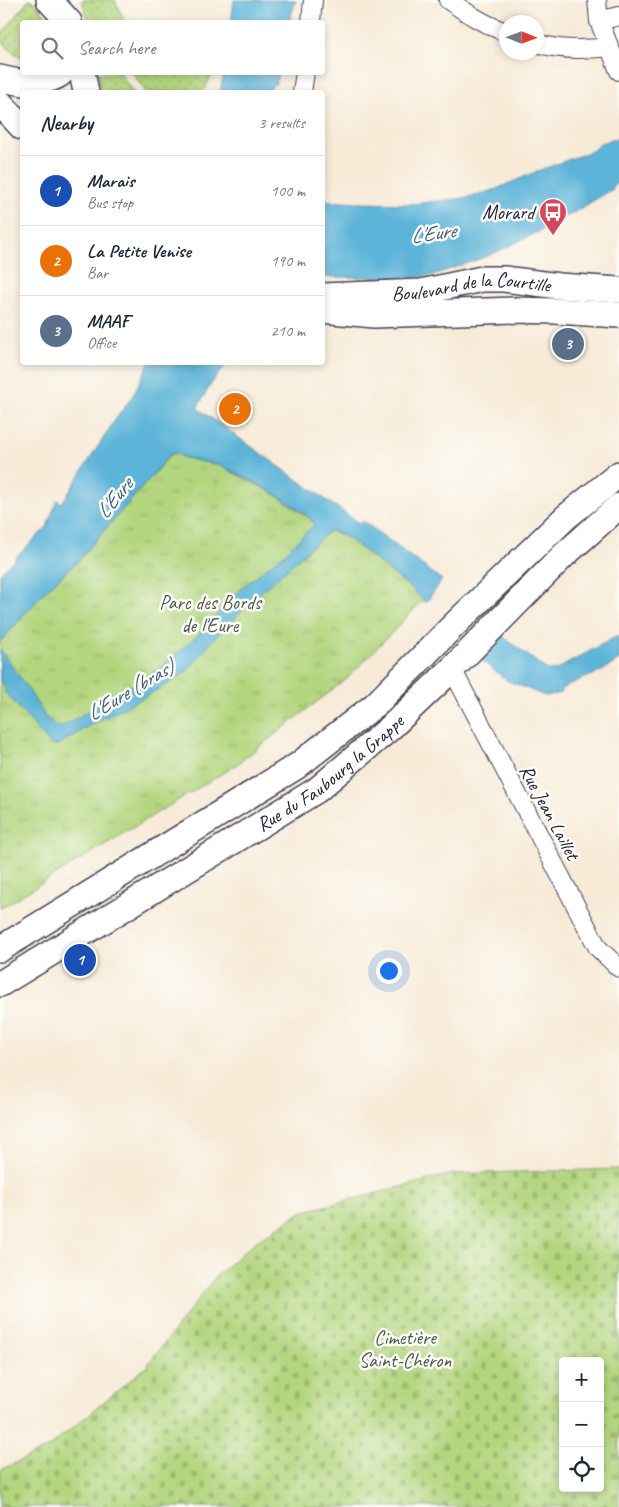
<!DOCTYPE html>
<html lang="en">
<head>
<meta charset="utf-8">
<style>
  body { margin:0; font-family:Caveat,sans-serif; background:#f2f2f3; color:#1f2937 }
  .controls { position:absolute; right:15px; bottom:15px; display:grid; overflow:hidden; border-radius:5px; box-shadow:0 2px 8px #0003 }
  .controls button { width:45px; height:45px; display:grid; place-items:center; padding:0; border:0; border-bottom:1px solid #e0e1e3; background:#fff; color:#1f2937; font:25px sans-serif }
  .compass { position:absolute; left:499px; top:15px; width:45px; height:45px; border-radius:50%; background:#fff; box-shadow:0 2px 8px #0003; rotate:91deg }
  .you { position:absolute; left:388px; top:970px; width:18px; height:18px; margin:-12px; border:4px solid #fff; border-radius:50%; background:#1a73e8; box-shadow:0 0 0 8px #1a73e833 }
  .badge { display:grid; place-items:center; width:32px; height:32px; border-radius:50%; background:#ea580c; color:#fff; font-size:16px; font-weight:700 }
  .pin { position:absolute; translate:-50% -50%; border:2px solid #fff; box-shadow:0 1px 5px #0006 }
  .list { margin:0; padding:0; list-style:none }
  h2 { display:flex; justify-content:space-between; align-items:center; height:65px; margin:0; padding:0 20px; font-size:21px }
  h2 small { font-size:16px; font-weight:400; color:#747a83 }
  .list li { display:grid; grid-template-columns:32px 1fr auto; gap:15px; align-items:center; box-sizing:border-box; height:70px; padding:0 20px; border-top:1px solid #e0e1e3 }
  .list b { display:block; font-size:19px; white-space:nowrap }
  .list p { margin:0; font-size:16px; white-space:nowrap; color:#747a83 }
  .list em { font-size:16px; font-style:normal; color:#747a83 }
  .icon { flex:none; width:28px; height:28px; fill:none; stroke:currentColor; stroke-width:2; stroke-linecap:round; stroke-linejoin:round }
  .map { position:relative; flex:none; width:619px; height:1507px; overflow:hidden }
  .search { position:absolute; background:#fff; box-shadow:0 2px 8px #0003; left:20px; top:20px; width:305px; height:55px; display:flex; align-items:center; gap:12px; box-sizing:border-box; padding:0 18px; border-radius:5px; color:#747a83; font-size:19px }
  .panel { position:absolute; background:#fff; box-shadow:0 2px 8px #0003; left:20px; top:90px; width:305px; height:275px; border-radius:5px }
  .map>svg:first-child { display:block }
  .grass { fill:url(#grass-dots); stroke:#6a7c5c }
  .cemetery { fill:url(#cemetery-stones); stroke:#6a7c5c; fill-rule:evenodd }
  .park { fill:url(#park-tufts); stroke:#6a7c5c }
  .water { fill:#5bb4d8; stroke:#3e6b8a }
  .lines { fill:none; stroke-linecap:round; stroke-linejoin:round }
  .street-casing { stroke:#424053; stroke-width:20 }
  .secondary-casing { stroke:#424053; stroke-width:28 }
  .street { stroke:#fff; stroke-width:18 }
  .secondary { stroke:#fff; stroke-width:25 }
  .labels { text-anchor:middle; stroke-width:5; stroke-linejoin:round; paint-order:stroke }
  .poi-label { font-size:20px; fill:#22223b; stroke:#fdfcf7; text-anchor:end }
  .street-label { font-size:20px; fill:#22223b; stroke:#fdfcf7 }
  .park-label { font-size:20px; fill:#4d584f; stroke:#fdfcf7 }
  .water-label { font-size:21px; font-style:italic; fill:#395c7a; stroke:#fdfcf7 }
</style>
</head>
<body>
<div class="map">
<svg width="619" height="1507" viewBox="0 0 619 1507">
  <defs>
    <pattern id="grass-dots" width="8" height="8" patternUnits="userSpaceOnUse" patternTransform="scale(1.25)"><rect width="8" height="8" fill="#b2d67e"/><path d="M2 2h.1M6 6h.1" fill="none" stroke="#99b76e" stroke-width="1.8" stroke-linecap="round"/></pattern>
    <pattern id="cemetery-stones" width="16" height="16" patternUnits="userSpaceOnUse" patternTransform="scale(1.25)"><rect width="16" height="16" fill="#b2d67e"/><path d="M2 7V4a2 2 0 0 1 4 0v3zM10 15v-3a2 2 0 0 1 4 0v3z" fill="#99b76e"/></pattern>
    <pattern id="park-tufts" width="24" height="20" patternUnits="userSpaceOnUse" patternTransform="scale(1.25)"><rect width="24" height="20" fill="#b2d67e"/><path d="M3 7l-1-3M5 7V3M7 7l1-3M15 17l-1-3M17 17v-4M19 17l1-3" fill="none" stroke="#99b76e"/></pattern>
  </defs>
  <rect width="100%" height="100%" fill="#fdfcf7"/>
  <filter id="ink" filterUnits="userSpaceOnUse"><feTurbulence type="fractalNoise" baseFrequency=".02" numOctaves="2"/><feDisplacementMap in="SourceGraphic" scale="10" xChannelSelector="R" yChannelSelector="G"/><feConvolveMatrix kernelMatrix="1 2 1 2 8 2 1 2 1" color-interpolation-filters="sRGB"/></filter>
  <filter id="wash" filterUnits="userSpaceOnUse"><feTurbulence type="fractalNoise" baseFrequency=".0096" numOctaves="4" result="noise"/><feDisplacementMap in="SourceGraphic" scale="20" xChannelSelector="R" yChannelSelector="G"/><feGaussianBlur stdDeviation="1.12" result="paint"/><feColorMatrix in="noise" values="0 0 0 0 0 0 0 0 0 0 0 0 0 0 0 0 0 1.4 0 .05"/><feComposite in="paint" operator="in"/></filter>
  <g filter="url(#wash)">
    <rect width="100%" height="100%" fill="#f7ebd8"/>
    <g class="grass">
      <path d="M29,0h3l20,22h-30v35l-11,-6 -11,-13v-2z"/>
      <path d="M82,0h33l10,22h-34l-3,-3z"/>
      <path d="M98,73h22l13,19h-33z"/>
      <path d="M154,73l58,-1v1l-7,16 -3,3h-56l-14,-19h14l1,2z"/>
    </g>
    <path class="cemetery" d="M619,1169v338h-619v-37l48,-22 98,-81 71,-92 37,-32 47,-31 151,-38zM563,1361h37v127h-37z"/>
    <path class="park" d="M176,453l6,4 36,8 55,28 39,27 38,20 61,48 12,12 -73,76 -114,89 -235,143 -1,-1v-265l47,-53 30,-27 93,-107z"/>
    <g class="water">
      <path d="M234,0h62l-7,22h-58z"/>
      <path d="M224,73v-1l54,1 -2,11h-4l-1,8h-51z"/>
      <path d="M619,137v46h-3l-4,4 1,2 -47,28 -3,-5 -13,7 3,6 -65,31 -55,19 -20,3 -90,-1v-76l35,2 53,1 54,-6 29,-8 46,-20 52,-19 9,-8z"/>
      <path d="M149,363h78l-16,21 -14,24 163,116 3,-3 79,59 -16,23 -15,-15 -61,-48 -16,-9 -6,1 -66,59 -51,51 -24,29 -22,15 -76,40 -31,19h-7l-47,-54 2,-2 -6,-8v-32l30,43 16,26 13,9 4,-1 90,-53 18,-14 27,-24 42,-46 44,-35 30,-29c-4,-15 -80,-55 -97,-60 -14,-4 -29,-4 -41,-12l-6,2 -93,107 -30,27 -47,53v-69l47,-46 10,-27 5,3 51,-80 19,-26z"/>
      <path d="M501,635l46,35 7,1 65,-36v25l-19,12 -23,9 -16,8 1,4 -17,3 -39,-16 -26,-21z"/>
    </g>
  </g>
  <g filter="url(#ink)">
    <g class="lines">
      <g class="street-casing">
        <g id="street">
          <path d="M448,0c19,13 37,25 58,32"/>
          <path d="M597,0l2,21 20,50"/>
          <path d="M599,21l20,-5"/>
          <path d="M311,22l2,-22"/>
          <path d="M536,43c24,8 49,7 73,4"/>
          <path d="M302,92l3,-20"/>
          <path d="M452,669l146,279 21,20"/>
        </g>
      </g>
      <g class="secondary-casing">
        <g id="secondary">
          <path d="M49,0l20,22"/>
          <path d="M82,72l4,20"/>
          <path d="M0,78c8,2 16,4 24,5 9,0 32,-3 38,-11"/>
          <path d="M0,103l22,24"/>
          <path id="s1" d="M322,296l99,-4 61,-13h22l55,7 60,4"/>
          <path d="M322,310l52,5 140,-5 41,1 64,4"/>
          <path d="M0,949l297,-183 78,-61 79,-80 112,-108 53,-43"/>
          <path id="s2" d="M0,984l317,-194 73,-62 62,-59 111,-113 56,-50"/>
        </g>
      </g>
      <use href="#street" class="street"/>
      <use href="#secondary" class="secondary"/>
    </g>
  </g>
  <defs>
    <g id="bus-pin" transform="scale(1.4375)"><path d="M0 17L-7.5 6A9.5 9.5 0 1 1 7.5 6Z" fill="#d1495b" stroke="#fdfcf7"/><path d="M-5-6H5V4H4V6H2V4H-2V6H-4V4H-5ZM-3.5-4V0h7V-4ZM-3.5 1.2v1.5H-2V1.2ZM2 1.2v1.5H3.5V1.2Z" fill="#fff"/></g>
  </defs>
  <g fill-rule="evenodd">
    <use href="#bus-pin" x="553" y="212"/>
  </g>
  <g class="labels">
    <g class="poi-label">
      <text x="534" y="219">Morard</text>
    </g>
    <g class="street-label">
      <text dy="7" stroke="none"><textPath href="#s1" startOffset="150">Boulevard de la Courtille</textPath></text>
      <text dy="7" stroke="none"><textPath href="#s2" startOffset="392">Rue du Faubourg la Grappe</textPath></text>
      <text transform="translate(550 812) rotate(62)" y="7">Rue Jean Laillet</text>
    </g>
    <g class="park-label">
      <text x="210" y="609">Parc des Bords<tspan x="210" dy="23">de l'Eure</tspan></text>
      <text x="405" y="1344">Cimetière<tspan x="405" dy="23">Saint-Chéron</tspan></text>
    </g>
    <g class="water-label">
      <text transform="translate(433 233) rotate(-8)" y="7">L'Eure</text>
      <text transform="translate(114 498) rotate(-51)" y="7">L'Eure</text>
      <text transform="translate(130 690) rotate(-31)" y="7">L'Eure (bras)</text>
    </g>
  </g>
</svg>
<div class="controls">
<button>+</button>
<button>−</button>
<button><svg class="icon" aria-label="locate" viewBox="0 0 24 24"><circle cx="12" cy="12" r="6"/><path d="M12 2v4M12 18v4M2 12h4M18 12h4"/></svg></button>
</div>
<svg class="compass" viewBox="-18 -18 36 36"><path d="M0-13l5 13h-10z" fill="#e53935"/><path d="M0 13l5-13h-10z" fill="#747a83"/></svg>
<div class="you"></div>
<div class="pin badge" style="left:80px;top:960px;background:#1a4fb4">1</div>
<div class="pin badge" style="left:235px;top:409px;background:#e8710a">2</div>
<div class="pin badge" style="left:568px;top:344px;background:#5c6f8a">3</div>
<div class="search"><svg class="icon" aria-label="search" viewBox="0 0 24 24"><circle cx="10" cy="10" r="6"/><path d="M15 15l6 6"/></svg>Search here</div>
<section class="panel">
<h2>Nearby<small>3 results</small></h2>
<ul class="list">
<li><span class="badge" style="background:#1a4fb4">1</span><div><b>Marais</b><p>Bus stop</p></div><em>100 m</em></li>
<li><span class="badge" style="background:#e8710a">2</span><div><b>La Petite Venise</b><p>Bar</p></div><em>190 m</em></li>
<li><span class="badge" style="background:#5c6f8a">3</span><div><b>MAAF</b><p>Office</p></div><em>210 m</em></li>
</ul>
</section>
</div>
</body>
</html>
